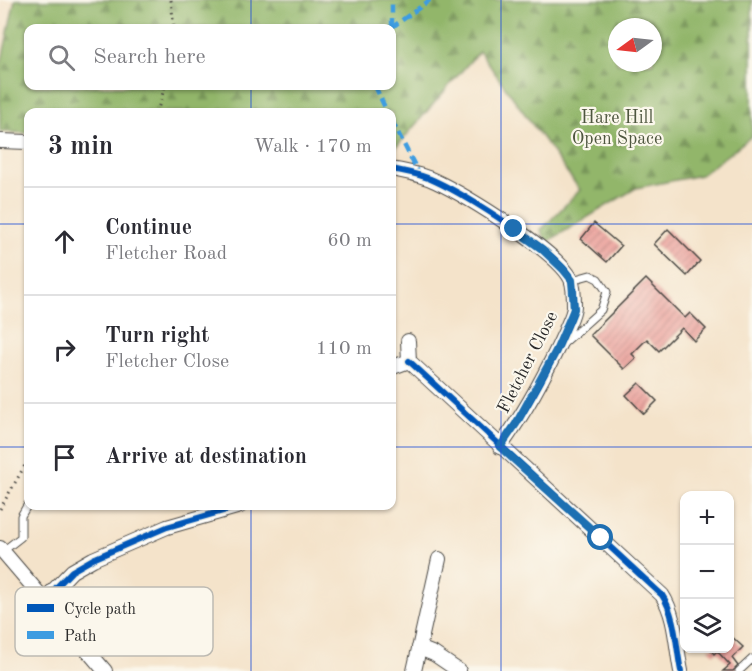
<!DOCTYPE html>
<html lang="en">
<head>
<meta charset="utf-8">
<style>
  body { margin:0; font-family:"Old Standard TT",serif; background:#f7f7f7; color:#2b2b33 }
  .controls { position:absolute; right:18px; bottom:18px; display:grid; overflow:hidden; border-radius:12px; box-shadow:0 2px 4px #0004 }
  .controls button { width:54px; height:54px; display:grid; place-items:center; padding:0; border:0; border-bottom:2px solid #e1e1e2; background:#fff; color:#2b2b33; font:30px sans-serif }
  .compass { position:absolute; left:608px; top:18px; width:54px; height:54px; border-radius:50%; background:#fff; box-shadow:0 2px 4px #0004; rotate:255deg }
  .stop { position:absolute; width:18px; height:18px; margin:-14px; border:4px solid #1f6fb2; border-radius:50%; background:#fff }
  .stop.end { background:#1f6fb2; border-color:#fff; box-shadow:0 2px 6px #0008 }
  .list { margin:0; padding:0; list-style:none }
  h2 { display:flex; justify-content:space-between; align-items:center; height:78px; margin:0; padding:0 24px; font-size:26px }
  h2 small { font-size:20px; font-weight:400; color:#7c7c81 }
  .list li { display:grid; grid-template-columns:39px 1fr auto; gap:18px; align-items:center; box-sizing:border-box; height:108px; padding:0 24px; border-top:2px solid #e1e1e2 }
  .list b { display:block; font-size:22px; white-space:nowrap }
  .list p { margin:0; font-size:20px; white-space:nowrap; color:#7c7c81 }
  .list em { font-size:20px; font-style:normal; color:#7c7c81 }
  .icon { flex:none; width:33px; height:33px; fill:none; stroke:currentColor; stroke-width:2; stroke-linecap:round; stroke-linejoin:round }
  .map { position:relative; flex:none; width:752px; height:671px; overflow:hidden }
  .search { position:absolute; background:#fff; box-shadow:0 2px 4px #0004; left:24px; top:24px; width:372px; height:66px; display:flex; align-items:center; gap:15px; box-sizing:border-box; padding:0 21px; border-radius:12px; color:#7c7c81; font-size:22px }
  .panel { position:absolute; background:#fff; box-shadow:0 2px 4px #0004; left:24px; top:108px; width:372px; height:402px; border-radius:12px }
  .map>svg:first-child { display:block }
  .forest { fill:url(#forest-firs); stroke:#5e704b; stroke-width:1.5; fill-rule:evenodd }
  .building { fill:url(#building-hatch) }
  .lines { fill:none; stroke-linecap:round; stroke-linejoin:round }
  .lane-casing { stroke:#494743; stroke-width:9 }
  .street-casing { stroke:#494743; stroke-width:16 }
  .path { stroke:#494743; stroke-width:3; stroke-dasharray:1.5 4.5; stroke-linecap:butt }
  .lane { stroke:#fff; stroke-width:7 }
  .street { stroke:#fff; stroke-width:14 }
  .quiet { stroke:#3d9ce1; stroke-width:4.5; stroke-dasharray:9 4.5; stroke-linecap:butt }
  .cycleway-casing { stroke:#fbf7ec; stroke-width:10 }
  .cycleway { stroke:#0057b8; stroke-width:6 }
  .route { stroke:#1f6fb2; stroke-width:8 }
  .grid { fill:none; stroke:#1d4ed8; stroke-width:1.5; stroke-opacity:0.55 }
  .labels { text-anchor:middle; stroke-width:4.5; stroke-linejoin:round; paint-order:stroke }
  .park-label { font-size:18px; fill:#4e563f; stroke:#fbf7ec }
  .street-label { font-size:18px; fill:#2b2b2b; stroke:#fbf7ec }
  .key { fill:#fbf7ec; stroke:#bdbab2; stroke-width:1.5 }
  .key-label { font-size:16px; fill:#2b2b2b }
</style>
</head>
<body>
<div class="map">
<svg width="752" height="671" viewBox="0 0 752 671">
  <defs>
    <pattern id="forest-firs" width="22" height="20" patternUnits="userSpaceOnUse" patternTransform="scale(1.5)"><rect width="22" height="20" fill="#92b66b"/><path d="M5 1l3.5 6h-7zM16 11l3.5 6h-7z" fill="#779458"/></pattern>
    <pattern id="building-hatch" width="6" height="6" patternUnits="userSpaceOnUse" patternTransform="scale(1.5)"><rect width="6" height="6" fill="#eb9b96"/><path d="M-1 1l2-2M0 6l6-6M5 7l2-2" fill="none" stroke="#bf7f7b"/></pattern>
  </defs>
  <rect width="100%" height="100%" fill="#fbf7ec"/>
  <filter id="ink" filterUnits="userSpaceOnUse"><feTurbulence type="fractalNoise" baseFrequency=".0167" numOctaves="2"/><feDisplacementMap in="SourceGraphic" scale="12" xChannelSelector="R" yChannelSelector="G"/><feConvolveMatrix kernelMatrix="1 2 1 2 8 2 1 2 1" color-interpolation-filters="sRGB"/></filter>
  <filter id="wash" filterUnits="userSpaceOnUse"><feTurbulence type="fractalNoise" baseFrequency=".008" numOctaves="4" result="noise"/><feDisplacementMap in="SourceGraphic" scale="24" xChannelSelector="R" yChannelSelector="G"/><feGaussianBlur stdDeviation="1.35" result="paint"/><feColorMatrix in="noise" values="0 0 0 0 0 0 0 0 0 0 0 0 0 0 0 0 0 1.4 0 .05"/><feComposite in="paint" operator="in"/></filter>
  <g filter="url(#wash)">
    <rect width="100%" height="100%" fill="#f4e3ca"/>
    <path class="forest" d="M15,0h737v136l-51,39 -65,13 -89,54 -6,-12 39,-40 -101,-139 -87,101v-40h-364v21l-28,-1v-63zM617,27h36v36h-36zM28,28h364v58h-364z"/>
    <g id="blocks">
      <g class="building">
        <path d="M594,223l27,23 -14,16 -26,-23z"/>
        <path d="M668,229l32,32 -13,15 -33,-32z"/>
        <path d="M646,279l39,39 5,-5 16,16 -12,12 -12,-13 -23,23 -12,-12 -15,15 4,4 -12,11 -34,-34z"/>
        <path d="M639,383l18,18 -13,13 -18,-19z"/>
        <path d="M730,635l13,12 -11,11 6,8 -5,5h-10l7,-6 -13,-14 -3,3 -5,-6h21z"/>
      </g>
    </g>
  </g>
  <g filter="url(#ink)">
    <use href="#blocks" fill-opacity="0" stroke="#494743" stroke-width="1.5"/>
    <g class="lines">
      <g class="lane-casing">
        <g id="lane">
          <path d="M562,345l39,-35 6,-18 -9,-13 -8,-4 -18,5"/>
          <path d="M3,551l18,-14v-21l7,-12"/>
          <path d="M739,671l13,-12"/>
        </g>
      </g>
      <g class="street-casing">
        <g id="street">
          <path d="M0,141l28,1"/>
          <path d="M392,169c14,3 29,5 43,12 30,14 122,70 136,98 3,7 3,20 3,27 0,8 -6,18 -9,26 -18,40 -39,79 -65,115"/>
          <path d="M409,361l253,234c14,21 14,52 19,76"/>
          <path d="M393,367l16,-6 -1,-20"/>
          <path d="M0,548l105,123"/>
          <path d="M44,600l28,-29 21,-12 74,-32 73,-21"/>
          <path d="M419,648l15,6 25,17"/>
          <path d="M414,671l25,-112"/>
        </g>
      </g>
      <g class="path">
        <path d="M171,0l3,28"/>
        <path d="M157,112l8,-26"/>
        <path d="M0,509l28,-49"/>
      </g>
      <use href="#lane" class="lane"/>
      <use href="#street" class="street"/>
      <g class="quiet">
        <path d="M392,27v-27"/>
        <path d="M391,28l39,-28"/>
        <path d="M375,86l12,26"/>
        <path d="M392,121l27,53"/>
      </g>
      <g class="cycleway-casing">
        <g id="cycleway">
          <path d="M392,169c14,3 29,5 43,12 30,14 122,70 136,98 3,7 3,20 3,27 0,8 -6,18 -9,26 -18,40 -39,79 -65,115"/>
          <path d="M409,361l253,234c14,21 14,52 19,76"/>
          <path d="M44,600l28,-29 21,-12 74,-32 73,-21"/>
        </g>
      </g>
      <use href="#cycleway" class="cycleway"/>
    </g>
  </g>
  <g class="lines" filter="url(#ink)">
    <path class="route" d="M514,229l28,20 21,20 9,11 2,29 -18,42 -40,73 -16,23 101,91"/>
  </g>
  <path class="grid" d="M251,0v28M501,0v671M251,86v26M0,224h28M392,224h360M0,447h28M392,447h360M251,506v165"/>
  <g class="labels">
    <g class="park-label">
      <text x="617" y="123">Hare Hill<tspan x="617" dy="21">Open Space</tspan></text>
    </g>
    <g class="street-label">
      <text transform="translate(527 362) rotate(-63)" y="6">Fletcher Close</text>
    </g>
  </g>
  <rect x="15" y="587" width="198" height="69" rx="9" class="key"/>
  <rect x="27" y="604" width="27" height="8" fill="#0057b8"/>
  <rect x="27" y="631" width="27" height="8" fill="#3d9ce1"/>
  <g class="key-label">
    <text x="64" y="614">Cycle path</text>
    <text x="64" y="641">Path</text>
  </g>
</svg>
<div class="controls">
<button>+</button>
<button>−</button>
<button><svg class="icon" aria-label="layers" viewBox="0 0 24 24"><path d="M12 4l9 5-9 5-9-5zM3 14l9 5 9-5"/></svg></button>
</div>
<svg class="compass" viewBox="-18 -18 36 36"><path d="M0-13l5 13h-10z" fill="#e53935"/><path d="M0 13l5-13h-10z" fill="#7c7c81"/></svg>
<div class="stop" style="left:601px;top:538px"></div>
<div class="stop end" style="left:514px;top:229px"></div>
<div class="search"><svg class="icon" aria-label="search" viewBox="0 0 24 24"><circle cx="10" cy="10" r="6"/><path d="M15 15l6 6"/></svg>Search here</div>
<section class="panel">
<h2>3 min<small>Walk · 170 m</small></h2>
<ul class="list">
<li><svg class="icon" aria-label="ahead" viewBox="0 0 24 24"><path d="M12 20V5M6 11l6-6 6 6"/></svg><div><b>Continue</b><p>Fletcher Road</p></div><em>60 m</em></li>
<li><svg class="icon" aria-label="right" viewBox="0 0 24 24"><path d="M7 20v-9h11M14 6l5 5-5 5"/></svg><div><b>Turn right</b><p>Fletcher Close</p></div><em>110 m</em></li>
<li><svg class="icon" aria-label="arrive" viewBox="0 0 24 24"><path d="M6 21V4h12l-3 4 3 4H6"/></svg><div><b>Arrive at destination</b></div></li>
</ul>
</section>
</div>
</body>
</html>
